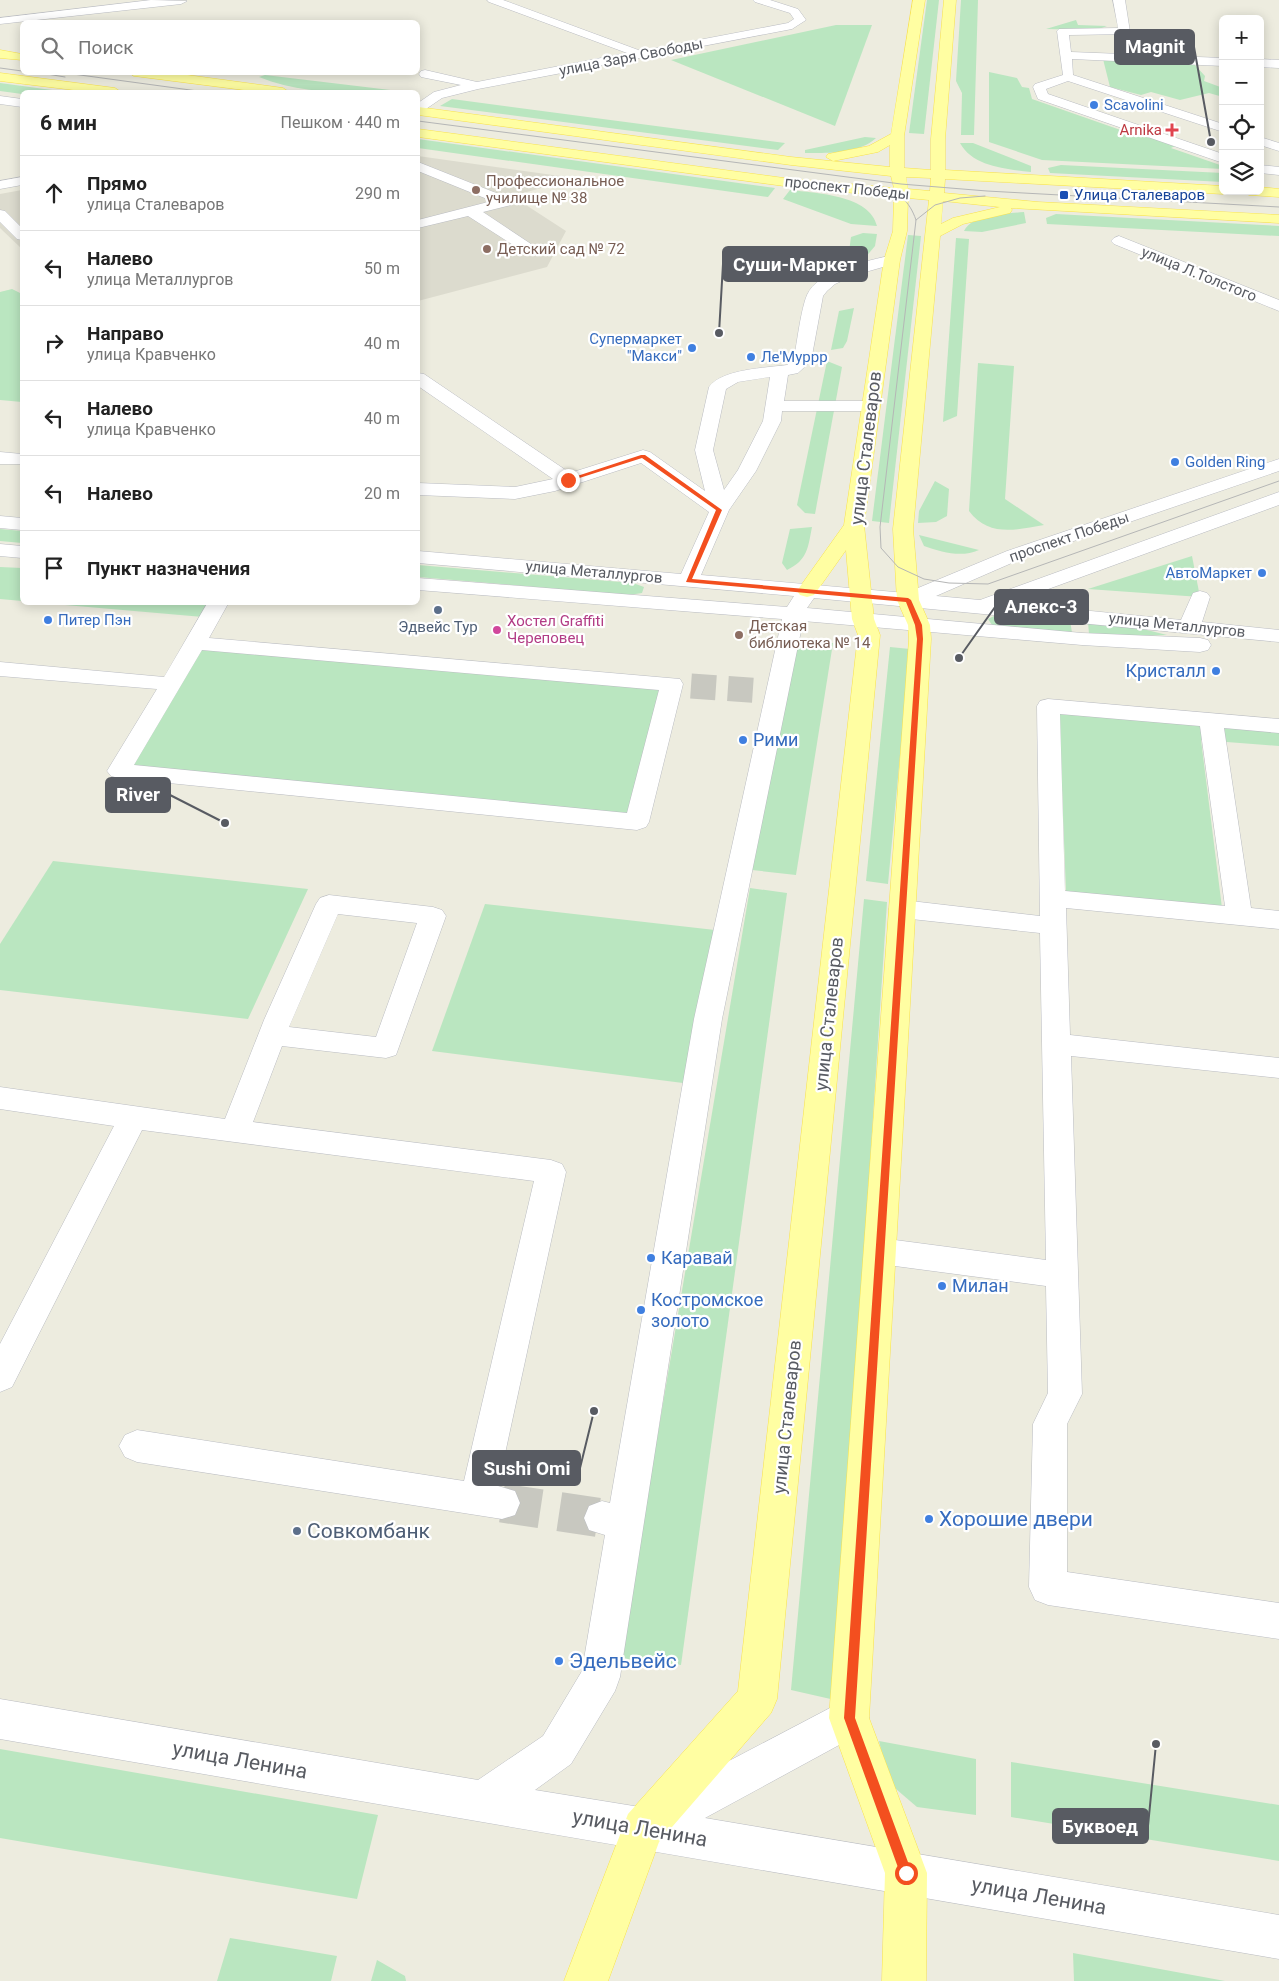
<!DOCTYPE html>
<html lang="ru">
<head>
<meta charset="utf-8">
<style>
  body { margin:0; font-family:Roboto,sans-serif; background:#f6f6f6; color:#222 }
  .controls { position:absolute; right:15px; top:15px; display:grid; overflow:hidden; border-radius:8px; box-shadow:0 2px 12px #0003 }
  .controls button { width:45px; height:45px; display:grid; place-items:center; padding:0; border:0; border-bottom:1px solid #e0e0e0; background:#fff; color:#222; font:25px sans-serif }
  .stop { position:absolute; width:15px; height:15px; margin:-11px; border:4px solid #f34f1f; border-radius:50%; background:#fff }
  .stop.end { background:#f34f1f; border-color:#fff; box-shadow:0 1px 5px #0008 }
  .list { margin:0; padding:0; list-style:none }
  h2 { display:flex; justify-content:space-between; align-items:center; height:65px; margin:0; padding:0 20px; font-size:21px }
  h2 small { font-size:16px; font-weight:400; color:#767676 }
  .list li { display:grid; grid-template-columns:32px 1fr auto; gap:15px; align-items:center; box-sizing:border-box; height:75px; padding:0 20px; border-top:1px solid #e0e0e0 }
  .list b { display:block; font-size:19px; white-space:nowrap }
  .list p { margin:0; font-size:16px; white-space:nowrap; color:#767676 }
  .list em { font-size:16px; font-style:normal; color:#767676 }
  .icon { flex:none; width:28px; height:28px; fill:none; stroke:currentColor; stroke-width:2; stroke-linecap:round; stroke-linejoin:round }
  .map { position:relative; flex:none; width:1279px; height:1981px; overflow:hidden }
  .search { position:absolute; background:#fff; box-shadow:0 2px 12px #0003; left:20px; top:20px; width:400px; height:55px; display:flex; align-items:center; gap:12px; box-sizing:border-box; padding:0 18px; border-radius:8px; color:#767676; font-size:19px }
  .panel { position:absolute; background:#fff; box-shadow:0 2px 12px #0003; left:20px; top:90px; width:400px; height:515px; border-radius:8px }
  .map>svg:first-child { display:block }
  .education { fill:#dcdbce }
  .green { fill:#bae6c0 }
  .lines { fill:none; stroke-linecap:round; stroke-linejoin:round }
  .minor-tunnel-far1 { stroke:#c8c8c0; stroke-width:25; stroke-dasharray:25 12; stroke-linecap:butt }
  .minor-tunnel { stroke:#c8c8c0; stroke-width:39; stroke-dasharray:39 19; stroke-linecap:butt }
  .minor-casing { stroke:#babcc2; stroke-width:1 }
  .major-casing { stroke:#f9e24c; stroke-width:1 }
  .minor { fill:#fff; fill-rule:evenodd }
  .major { fill:#fffea2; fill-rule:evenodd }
  .tram { stroke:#b5b6b6; stroke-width:1 }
  .route { fill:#f34f1f }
  .shop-dot { fill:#3f7fe0; stroke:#fff; stroke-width:2 }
  .health-dot { fill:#e0444e; stroke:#fff; stroke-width:2 }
  .education-dot { fill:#8d6e63; stroke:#fff; stroke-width:2 }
  .transit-dot { fill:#1a4fb4; stroke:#fff; stroke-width:2 }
  .service-dot { fill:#5c6f8a; stroke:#fff; stroke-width:2 }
  .hotel-dot { fill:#d1479c; stroke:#fff; stroke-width:2 }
  .labels { text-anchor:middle; stroke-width:4.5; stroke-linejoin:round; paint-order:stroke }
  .far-street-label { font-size:15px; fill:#585b62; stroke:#fff }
  .far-shop-label { font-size:15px; fill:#366cbe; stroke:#fff; text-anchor:start }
  .far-health-label { font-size:15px; fill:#be3a42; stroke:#fff; text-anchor:end }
  .far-education-label { font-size:15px; fill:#785e54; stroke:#fff; text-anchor:start }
  .far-transit-label { font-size:15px; fill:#164399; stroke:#fff; text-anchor:start }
  .far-hotel-label { font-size:15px; fill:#b23c85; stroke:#fff; text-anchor:start }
  .far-service-label { font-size:15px; fill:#4e5e75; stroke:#fff }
  .street-label { font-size:18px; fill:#585b62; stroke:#fff }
  .shop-label { font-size:18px; fill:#366cbe; stroke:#fff; text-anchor:start }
  .near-shop-label { font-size:21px; fill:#366cbe; stroke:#fff; text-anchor:start }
  .near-service-label { font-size:21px; fill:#4e5e75; stroke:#fff; text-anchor:start }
  .near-street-label { font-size:21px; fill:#585b62; stroke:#fff }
  .leader { fill:none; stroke:#585b62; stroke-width:2 }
  .callout-dot { fill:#585b62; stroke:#fff; stroke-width:2 }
  .callout { fill:#585b62; stroke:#585b62; stroke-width:2 }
  .callout-label { font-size:19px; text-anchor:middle; font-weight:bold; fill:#fff }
</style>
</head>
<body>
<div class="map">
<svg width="1279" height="1981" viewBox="0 0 1279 1981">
  <rect width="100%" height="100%" fill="#edecdf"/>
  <g class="education">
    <path d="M418,156l149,21 -11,7 -44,12 54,35 -19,36 -129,34z"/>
    <path d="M22,190v59l-22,-21v-34z"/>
  </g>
  <g class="green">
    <path d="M927,0h12l-15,134 -15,-1z"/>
    <path d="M961,0h17l-4,135h-13l1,-42 -6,-12z"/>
    <path d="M1076,20l2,5 29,1 -11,4 -50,-1z"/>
    <path d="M836,25h36l-37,101 -164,-66z"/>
    <path d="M1103,59l90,4 12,13 -1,5 19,7v9l-14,-4 -29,7 -29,-8 -10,3 -31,-8z"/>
    <path d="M989,72l28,6 5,9 7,1 3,11 100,35 5,-2 40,13 -6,3 52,18v3l-181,-9 -53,-18z"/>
    <path d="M265,75l142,17c-48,1 -102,4 -148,-15z"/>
    <path d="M0,83l67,9 -45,2 -22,-3z"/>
    <path d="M452,99l333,44 -7,7 -338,-44z"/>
    <path d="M865,137l11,1c-17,16 -48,15 -71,15v-3z"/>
    <path d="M418,139l357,49 -7,9 -350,-49z"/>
    <path d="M960,143h13l58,23v6c-24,-3 -58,-5 -71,-29z"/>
    <path d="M1061,165l162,8v9l-173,-9 -2,-5z"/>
    <path d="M790,190c26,3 80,5 87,36l-26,-2 -68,-25z"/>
    <path d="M1024,212l2,11 -44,9 -18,-1c10,-18 41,-17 60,-19z"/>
    <path d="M1056,214l223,12v10l-232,-12 -1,-6z"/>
    <path d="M863,233l14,1 -2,12 -16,19 -11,-6 3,-22z"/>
    <path d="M908,235l13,1 -32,287 -17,-2z"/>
    <path d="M956,238l13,1 -12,177 -14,6z"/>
    <path d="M12,289l10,5v108l-22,-2v-108z"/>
    <path d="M854,308l-7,33 -4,7 -12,2 8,-39z"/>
    <path d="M827,361l15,6 -27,147 -10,-1 -8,-8z"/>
    <path d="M978,363l36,3 -9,133 39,26c-28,5 -56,12 -75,-14z"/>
    <path d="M935,481l14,8 -2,27 -11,6 -18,1 1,-12z"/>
    <path d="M812,527c-4,20 -4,33 -25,43l-5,-7 8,-34z"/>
    <path d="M0,529l22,2v12l-22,-2z"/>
    <path d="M919,535l60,15c-18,8 -37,2 -55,-4z"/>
    <path d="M1192,556l8,41 -112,-8z"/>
    <path d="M418,565l215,18 11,4 -2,6 -13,2 -211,-18z"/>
    <path d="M0,567l22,1v33l-22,-2z"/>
    <path d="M42,603h170l-9,14z"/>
    <path d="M998,614l72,6 2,13 -80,-8 -4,-6z"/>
    <path d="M1088,622l43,4 36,9 -35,1 -43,-2z"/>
    <path d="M793,640l40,3 -37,232 -44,-5z"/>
    <path d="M196,643l476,41 -35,138 -518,-51z"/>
    <path d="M890,647l20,2 -22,235 -22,-3z"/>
    <path d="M1059,714l220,17v15l-78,-6 21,168 -156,-17z"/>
    <path d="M53,861l255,28 -60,130 -248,-29v-46z"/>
    <path d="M750,888l37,5 -106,772 -61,-7z"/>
    <path d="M864,899l23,3 -52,798 -44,-10z"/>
    <path d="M485,904l230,26 -32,153 -251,-32z"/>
    <path d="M879,1741l97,18v56l-59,-8 -28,-24z"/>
    <path d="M0,1749l378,66 -21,84 -357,-61z"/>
    <path d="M1011,1762l268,43v56l-268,-44z"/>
    <path d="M230,1938l107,18 -6,25h-114z"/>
    <path d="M1073,1953l152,28h-151z"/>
    <path d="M377,1960l28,16 1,5h-35z"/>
  </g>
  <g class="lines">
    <path class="minor-tunnel-far1" d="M691,686l73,5"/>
    <path class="minor-tunnel" d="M502,1503l100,15"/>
    <g class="minor-casing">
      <g id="minor">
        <path d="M151,0l36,1 -6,3 -181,20v-6z"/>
        <path d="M487,0h16l138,51 147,-28 6,-4 -4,-6 -35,-11 -2,-2h17l28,9 8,11 -14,9 -314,60 -36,9 -19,13 -5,1v-9l16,-11 27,-7 -40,-8 -2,-3 2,-3 4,-1 52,12 150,-29 -138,-51z"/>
        <path d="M1113,0h12l5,32 -2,2 -59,1 2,17 152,6v8l-151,-7 1,16 150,49v8l-155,-51 -22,8 2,5 175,60v9l-185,-64 -5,-12 2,-3 28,-9 -6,-44 2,-2 59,-1z"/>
        <path d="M1260,59l19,1v8l-19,-1z"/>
        <path d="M0,96l22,3v8l-22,-3z"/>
        <path d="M1260,137l19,6v8l-19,-6z"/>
        <path d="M418,162l93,37 2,3 -2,3 -28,7 48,32 3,3 -3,3h-10l-53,-34 -50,12v-8l74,-19 -74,-30z"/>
        <path d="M1260,165l19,2v8l-19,-2z"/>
        <path d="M22,177v8l-22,4v-8z"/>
        <path d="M0,210l5,1 17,17v12l-5,-1 -17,-17z"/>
        <path d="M1119,236l160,64v11l-165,-67 -3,-3 3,-3z"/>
        <path d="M892,255l5,2 3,3 -3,3 -42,12 -20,9 -8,7 -4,5 -12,65 -13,12 -10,2 -4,26h87l6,1 3,4 -3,4 -6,1h-89l-1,10 -25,50 -27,39 -28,65 205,18 101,-42 272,-92v12l-258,88 -85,37 44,4 299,-108v13l-269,98 171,17 12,-27 7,-2 7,2 3,4 -8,25 77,8v12l-465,-44 -7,10 275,25 118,5 8,2 3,5 -3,5 -8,2 -118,-7 -279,-24 -81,398 -102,658 -5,14 -44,73 -36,26 111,18 1,-4 202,-106 14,6 6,14 -6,14 -158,86 574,97v44l-1279,-220v-40l478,81 65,-44 39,-65 23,-136 -16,-5 -5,-12 5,-12 13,-5 8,2 84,-484 88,-400 -364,-29v-12l369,29 7,-11 -376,-33v-12l263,23 28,-62 -68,-49 -86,28 -40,8 -97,-4v-12l97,4 38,-8 -135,-93v-13l6,1 146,99 73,-23 7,2 55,39 -10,-41 14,-63c13,-18 57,-19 78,-22l7,-6c3,-17 7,-50 13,-64 11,-25 62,-34 85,-40zM770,377l-7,44 -25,49 -14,20 -11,-40 13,-61 12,-7z"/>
        <path d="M0,452l22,2v10h-22z"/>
        <path d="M0,516l22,2v12l-22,-2z"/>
        <path d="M0,544l22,2v12l-22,-2z"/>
        <path d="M208,602h21l-20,36 471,41 3,5 -34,138 -3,5 -9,3 -518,-52 -8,-2 -4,-5 50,-82 -157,-13v-14l164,15zM202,650l457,40 -32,123 -493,-48z"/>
        <path d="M1048,699l231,20v14l-55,-5 27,180 28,3v18l-213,-21 4,127 209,23v20l-208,-22 11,338 -15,30v148l212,31v36l-231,-34 -13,-5 -6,-13 4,-163 15,-31 -2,-107 -166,-22 -11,-4 -5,-9 5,-9 11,-4 166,22 -6,-327 -138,-15 -9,-3 -4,-6 4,-6 9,-3 138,16 -3,-210 3,-5zM1060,714l140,12 25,180 -160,-15z"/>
        <path d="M329,895l104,12 9,3 4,6 -50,139 -10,3 -104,-12 -29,76 298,38 11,4 4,8 -68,314 17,5 5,12 -5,12 -13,4 -365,-57 -12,-5 -6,-11 6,-11 12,-5 327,51 70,-300 -392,-51 -130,257 -12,5v-48l114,-218 -114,-17v-22l225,32 39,-99 52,-116 4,-6zM338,914l79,9 -41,114 -87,-10z"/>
      </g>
    </g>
    <g class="major-casing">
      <g id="major">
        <path d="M913,0h12l-21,136v32l27,2v-31l13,-139h12l-11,139v31l278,16v5h6l-6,3 -278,-15 -1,14 94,9 241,13v8l-268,-15 1,2 -2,3 -47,11 -23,12 -27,293 6,71 11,25 1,14 -62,1079 58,155 -1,108h-44l3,-108 -56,-155 80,-1079 -1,-14 -11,-25 -4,-71 36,-329 -21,-2 -1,33 -7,29 -36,265 10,94 6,16 -103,1064 -6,14 -112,129 -51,139h-44l64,-167 110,-123 120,-1056 -6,-16 -6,-69 -32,45 -7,2 -7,-2 -3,-4 47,-66 40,-265 9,-29 1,-34 -110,-11 -366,-49v-8l366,49 110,10 -3,-12 -100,-11 -373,-50v-8l373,50 99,10v-22l-12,7 -45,9 -7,-4 2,-3 41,-8 22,-12zM906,177l25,1 -1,13 -22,-2zM943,201l57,6 -47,11 -12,6z"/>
        <path d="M0,50l22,4v6l-22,-2z"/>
        <path d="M128,72h37l118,16 6,4h-30l-125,-16z"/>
        <path d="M0,73l115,15 6,4h-31l-90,-11z"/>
        <path d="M1260,187l19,2v8l-30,-2 -7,-4h18z"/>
      </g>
    </g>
    <use href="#minor" class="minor"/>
    <use href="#major" class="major"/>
    <g class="tram">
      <path d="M0,68l22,3"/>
      <path d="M35,72l30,5"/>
      <path d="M58,72l147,20"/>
      <path d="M418,121l483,63 86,7 292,16"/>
      <path d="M879,186c20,7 30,14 37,34l-36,307 1,21 17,19 26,12 25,4 39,1 291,-103"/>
      <path d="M916,220l19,-15 25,-7 25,-2"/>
    </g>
  </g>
  <path class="route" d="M641,455h4l77,55 -30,69 216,19 3,2 11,25 1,14 -68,1079 57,155 -1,4 -5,2 -4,-2 -2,-4 -56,-155 73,-1079 -2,-14 -9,-23 -220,-20 30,-72 -74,-52 -72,23 -5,-1z"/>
  <g class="shop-dot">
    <circle cx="1094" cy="105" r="5"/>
    <circle cx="692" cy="348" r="5"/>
    <circle cx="751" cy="357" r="5"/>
    <circle cx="1175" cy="462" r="5"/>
    <circle cx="1262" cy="573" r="5"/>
    <circle cx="48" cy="620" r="5"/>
    <circle cx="1216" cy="671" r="5"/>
    <circle cx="743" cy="740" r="5"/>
    <circle cx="651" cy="1258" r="5"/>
    <circle cx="942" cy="1286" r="5"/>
    <circle cx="641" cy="1310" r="5"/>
    <circle cx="929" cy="1519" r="5"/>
    <circle cx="559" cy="1661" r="5"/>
  </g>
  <path class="health-dot" d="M1169.5 122.5h5v5h5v5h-5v5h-5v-5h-5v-5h5z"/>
  <g class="education-dot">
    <circle cx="476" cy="190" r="5"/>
    <circle cx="487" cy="249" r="5"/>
    <circle cx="739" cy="635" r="5"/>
  </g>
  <rect class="transit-dot" x="1059" y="190" width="10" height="10" rx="2.5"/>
  <g class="service-dot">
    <circle cx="438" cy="610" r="5"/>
    <circle cx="297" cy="1531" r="5"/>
  </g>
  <circle class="hotel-dot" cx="497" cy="630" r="5"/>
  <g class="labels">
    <g class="far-street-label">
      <text transform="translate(631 57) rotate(-11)" y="5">улица Заря Свободы</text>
      <text transform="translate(847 188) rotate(6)" y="5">проспект Победы</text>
      <text transform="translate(1199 274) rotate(22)" y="5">улица Л.Толстого</text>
      <text transform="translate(1069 537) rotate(-19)" y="5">проспект Победы</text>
      <text transform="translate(594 572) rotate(5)" y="5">улица Металлургов</text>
      <text transform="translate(1177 625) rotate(6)" y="5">улица Металлургов</text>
    </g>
    <g class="far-shop-label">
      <text x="1104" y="110">Scavolini</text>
      <text x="682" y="344" text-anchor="end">Супермаркет<tspan x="682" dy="17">"Макси"</tspan></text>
      <text x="761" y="362">Ле'Муррр</text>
      <text x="1185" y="467">Golden Ring</text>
      <text x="1252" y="578" text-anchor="end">АвтоМаркет</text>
      <text x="58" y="625">Питер Пэн</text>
    </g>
    <g class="far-health-label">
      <text x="1162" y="135">Arnika</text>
    </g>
    <g class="far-education-label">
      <text x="486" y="186">Профессиональное<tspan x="486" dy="17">училище № 38</tspan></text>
      <text x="497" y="254">Детский сад № 72</text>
      <text x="749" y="631">Детская<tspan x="749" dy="17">библиотека № 14</tspan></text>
    </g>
    <g class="far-transit-label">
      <text x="1074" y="200">Улица Сталеваров</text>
    </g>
    <g class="far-hotel-label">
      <text x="507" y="626">Хостел Graffiti<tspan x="507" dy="17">Череповец</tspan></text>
    </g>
    <g class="far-service-label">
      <text x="438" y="632">Эдвейс Тур</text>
    </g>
    <g class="street-label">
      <text transform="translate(866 448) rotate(-83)" y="6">улица Сталеваров</text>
      <text transform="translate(829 1014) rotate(-84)" y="6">улица Сталеваров</text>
      <text transform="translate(787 1417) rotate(-84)" y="6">улица Сталеваров</text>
    </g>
    <g class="shop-label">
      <text x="1206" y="677" text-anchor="end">Кристалл</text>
      <text x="753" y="746">Рими</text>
      <text x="661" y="1264">Каравай</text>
      <text x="952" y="1292">Милан</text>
      <text x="651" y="1306">Костромское<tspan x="651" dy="21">золото</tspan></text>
    </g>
    <g class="near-shop-label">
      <text x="939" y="1526">Хорошие двери</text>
      <text x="569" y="1668">Эдельвейс</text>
    </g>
    <g class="near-service-label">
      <text x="307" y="1538">Совкомбанк</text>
    </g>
    <g class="near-street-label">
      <text transform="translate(240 1760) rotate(10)" y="7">улица Ленина</text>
      <text transform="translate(640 1828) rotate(10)" y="7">улица Ленина</text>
      <text transform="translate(1039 1896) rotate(10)" y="7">улица Ленина</text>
    </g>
  </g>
  <path class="leader" d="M1211 142L1194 47M719 333L723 264M959 658L995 607M225 823L170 795M594 1411L580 1468M1156 1744L1148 1826"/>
  <g class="callout-dot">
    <circle cx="1211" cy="142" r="5"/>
    <circle cx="719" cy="333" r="5"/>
    <circle cx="959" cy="658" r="5"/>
    <circle cx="225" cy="823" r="5"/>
    <circle cx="594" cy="1411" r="5"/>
    <circle cx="1156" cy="1744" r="5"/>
  </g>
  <g class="callout">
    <rect x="1115" y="30" width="79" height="34" rx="5"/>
    <rect x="723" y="247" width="144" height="34" rx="5"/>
    <rect x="995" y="590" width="93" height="34" rx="5"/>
    <rect x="106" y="778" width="64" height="34" rx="5"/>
    <rect x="473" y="1451" width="107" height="34" rx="5"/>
    <rect x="1053" y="1809" width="95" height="34" rx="5"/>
  </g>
  <g class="callout-label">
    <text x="1155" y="53">Magnit</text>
    <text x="795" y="271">Суши-Маркет</text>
    <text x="1041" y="613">Алекс-3</text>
    <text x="138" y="801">River</text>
    <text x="527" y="1475">Sushi Omi</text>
    <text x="1100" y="1833">Буквоед</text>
  </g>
</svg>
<div class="controls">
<button>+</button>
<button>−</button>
<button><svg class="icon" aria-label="locate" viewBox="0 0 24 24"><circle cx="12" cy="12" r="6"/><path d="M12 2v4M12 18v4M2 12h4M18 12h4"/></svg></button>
<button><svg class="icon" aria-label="layers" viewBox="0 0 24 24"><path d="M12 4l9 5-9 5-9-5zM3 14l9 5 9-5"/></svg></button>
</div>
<div class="stop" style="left:906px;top:1873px"></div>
<div class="stop end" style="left:568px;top:480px"></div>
<div class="search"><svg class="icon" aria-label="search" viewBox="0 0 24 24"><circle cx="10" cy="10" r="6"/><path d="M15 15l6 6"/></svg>Поиск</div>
<section class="panel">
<h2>6 мин<small>Пешком · 440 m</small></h2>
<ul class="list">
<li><svg class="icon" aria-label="ahead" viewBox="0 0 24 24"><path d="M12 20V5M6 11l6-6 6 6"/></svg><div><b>Прямо</b><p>улица Сталеваров</p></div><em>290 m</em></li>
<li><svg class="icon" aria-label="left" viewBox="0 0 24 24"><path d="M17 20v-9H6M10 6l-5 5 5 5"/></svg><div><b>Налево</b><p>улица Металлургов</p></div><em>50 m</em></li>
<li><svg class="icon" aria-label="right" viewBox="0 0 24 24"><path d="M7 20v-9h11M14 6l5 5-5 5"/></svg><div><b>Направо</b><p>улица Кравченко</p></div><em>40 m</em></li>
<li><svg class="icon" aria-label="left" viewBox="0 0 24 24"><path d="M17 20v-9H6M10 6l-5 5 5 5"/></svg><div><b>Налево</b><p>улица Кравченко</p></div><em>40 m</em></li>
<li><svg class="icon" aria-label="left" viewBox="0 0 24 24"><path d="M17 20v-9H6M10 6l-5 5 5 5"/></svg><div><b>Налево</b></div><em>20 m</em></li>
<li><svg class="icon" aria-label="arrive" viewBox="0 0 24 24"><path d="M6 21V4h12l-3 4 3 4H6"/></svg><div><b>Пункт назначения</b></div></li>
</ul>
</section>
</div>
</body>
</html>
